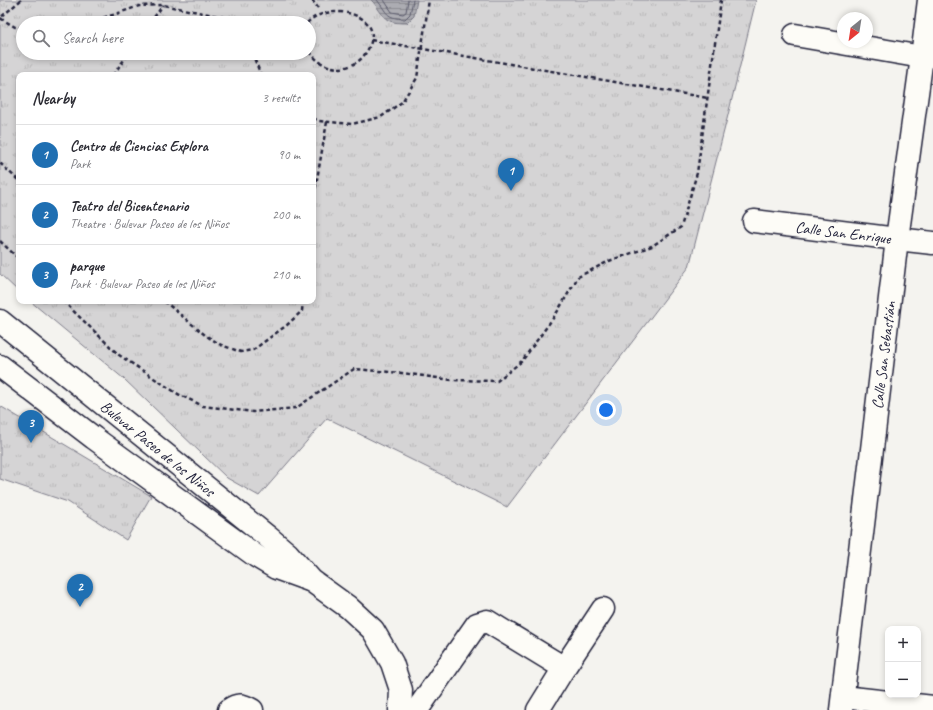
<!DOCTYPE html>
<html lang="en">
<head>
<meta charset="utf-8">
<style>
  body { margin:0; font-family:Caveat,sans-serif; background:#f2f2f3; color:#2b2b33 }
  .controls { position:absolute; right:12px; bottom:12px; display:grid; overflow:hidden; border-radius:8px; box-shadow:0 2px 6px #0003 }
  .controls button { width:36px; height:36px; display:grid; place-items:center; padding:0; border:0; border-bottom:1px solid #e1e1e2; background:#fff; color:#2b2b33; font:20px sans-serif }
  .compass { position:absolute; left:837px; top:12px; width:36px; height:36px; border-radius:50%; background:#fff; box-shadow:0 2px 6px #0003; rotate:210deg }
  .you { position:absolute; left:606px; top:410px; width:14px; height:14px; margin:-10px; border:3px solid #fff; border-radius:50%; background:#1a73e8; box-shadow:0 0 0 6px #1a73e833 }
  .badge { display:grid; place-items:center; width:26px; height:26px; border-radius:50%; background:#1f6fb2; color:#fff; font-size:13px; font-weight:700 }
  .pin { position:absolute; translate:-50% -33px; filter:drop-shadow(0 1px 2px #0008) }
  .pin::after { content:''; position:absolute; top:21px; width:14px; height:12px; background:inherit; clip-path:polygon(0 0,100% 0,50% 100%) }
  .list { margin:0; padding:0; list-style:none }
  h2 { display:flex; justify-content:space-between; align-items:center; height:52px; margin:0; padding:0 16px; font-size:17px }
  h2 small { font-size:13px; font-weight:400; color:#7c7c81 }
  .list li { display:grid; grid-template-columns:26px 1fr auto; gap:12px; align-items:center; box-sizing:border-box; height:60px; padding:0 16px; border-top:1px solid #e1e1e2 }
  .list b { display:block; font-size:15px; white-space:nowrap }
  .list p { margin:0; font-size:13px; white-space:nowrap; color:#7c7c81 }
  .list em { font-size:13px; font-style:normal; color:#7c7c81 }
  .icon { flex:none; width:22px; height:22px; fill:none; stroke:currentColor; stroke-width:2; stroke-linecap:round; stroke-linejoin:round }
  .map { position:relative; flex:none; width:933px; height:710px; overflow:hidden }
  .search { position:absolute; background:#fff; box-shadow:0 2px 6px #0003; left:16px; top:16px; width:300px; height:44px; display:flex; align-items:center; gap:10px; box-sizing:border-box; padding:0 14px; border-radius:22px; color:#7c7c81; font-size:15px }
  .panel { position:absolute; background:#fff; box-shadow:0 2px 6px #0003; left:16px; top:72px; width:300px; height:232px; border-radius:8px }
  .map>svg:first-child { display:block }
  .grass { fill:url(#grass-tufts); stroke:#7c7b88; fill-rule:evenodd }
  .water { fill:url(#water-rules); stroke:#757582 }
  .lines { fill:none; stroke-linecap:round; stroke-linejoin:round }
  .shore { stroke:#59596b; stroke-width:1 }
  .minor-casing { stroke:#22223b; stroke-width:25 }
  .path { stroke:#22223b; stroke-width:2.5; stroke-dasharray:4 3; stroke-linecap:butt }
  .minor { stroke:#fdfcf7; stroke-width:22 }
  .labels { text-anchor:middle; stroke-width:4; stroke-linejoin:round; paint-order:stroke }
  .street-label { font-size:16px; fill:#22223b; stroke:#fdfcf7 }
</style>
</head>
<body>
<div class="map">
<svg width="933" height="710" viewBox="0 0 933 710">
  <defs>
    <pattern id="grass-tufts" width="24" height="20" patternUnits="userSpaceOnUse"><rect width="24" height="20" fill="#d5d4d5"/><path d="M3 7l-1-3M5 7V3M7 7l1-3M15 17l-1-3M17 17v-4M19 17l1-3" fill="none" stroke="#b7b6b8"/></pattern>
    <pattern id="water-rules" width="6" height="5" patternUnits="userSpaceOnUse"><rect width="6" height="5" fill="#acacb2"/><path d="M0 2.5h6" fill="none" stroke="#8c8c92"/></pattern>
  </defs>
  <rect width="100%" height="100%" fill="#f4f3ef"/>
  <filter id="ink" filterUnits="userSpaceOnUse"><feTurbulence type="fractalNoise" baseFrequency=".025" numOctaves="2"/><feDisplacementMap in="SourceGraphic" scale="8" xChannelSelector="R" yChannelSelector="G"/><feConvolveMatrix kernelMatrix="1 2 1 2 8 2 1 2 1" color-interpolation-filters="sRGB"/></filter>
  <g filter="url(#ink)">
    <g class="grass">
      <path d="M0,0h756l-28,115 -39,152 -182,240 -180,-89 -68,78 -32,-18 -103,-99 -94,-78h283v-226h-294v217l-19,-18zM23,23h286v30h-286z"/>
      <path d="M0,406l151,90 -25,44 -58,-38 -68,-23z"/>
    </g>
    <path class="water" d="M371,0h46l-3,16 -7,7c-6,0 -14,0 -19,-3 -6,-3 -11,-15 -17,-20z"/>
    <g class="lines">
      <g class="shore">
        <path d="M377,0c11,13 8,18 28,19l5,-5 3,-14"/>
        <path d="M384,0l8,12 11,2 3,-2 2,-12"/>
      </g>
      <g class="minor-casing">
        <g id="minor">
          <path d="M795,35l127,22"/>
          <path d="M754,221l143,18 36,4"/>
          <path d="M0,321l268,216 20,17 24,27 36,26 25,23 19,33 9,27 -1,20"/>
          <path d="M0,366l94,72 162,118 20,12 33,12"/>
          <path d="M843,697l90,10"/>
          <path d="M229,710c9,-7 14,-5 23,0"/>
          <path d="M417,710l60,-86 10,-3 77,47"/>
          <path d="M538,710l26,-42 39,-59"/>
          <path d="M841,710l56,-471 25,-182 7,-57"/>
        </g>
      </g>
      <g class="path">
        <path d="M21,0l-21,18 15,9 8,1"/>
        <path d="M312,0l6,8"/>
        <path d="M83,23l30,-8 26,-9 24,-1 85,17 17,1"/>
        <path d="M150,23l13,-18"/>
        <path d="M307,23c21,-23 86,-9 58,31 -5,8 -16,14 -26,14 -13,-1 -23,-6 -30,-18"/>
        <path d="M371,40l337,58"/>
        <path d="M252,53l9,22"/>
        <path d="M113,75l16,-22"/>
        <path d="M313,118l6,3 33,3 29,-7 21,-15 15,-24 12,-78"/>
        <path d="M0,163l19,18"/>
        <path d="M313,202l14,-80"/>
        <path d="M0,241l19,18"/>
        <path d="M63,301l56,54 59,39 25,12 50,6 43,-4 58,-39 48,4 50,7 45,1 25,-20 34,-47 22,-37 31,-16 43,-15 29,-19 16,-54 24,-173"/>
        <path d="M164,301l41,34 16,10 20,7 12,-2 34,-25 15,-14 1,-10"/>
      </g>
      <use href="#minor" class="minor"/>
    </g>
  </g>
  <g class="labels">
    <g class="street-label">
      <text transform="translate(843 232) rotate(7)" y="6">Calle San Enrique</text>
      <text transform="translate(883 355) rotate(-83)" y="6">Calle San Sebastián</text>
      <text transform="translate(158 448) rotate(39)" y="6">Bulevar Paseo de los Niños</text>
    </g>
  </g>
</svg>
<div class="controls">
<button>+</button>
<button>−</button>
</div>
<svg class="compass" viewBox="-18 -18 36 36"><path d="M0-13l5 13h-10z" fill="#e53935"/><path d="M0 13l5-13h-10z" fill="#7c7c81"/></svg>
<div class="you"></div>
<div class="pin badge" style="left:511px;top:191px">1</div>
<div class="pin badge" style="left:80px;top:607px">2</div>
<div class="pin badge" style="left:31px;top:443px">3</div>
<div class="search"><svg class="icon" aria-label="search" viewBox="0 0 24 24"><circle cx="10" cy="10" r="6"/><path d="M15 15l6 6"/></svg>Search here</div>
<section class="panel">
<h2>Nearby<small>3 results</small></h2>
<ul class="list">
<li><span class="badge">1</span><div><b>Centro de Ciencias Explora</b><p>Park</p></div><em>90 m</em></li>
<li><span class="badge">2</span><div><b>Teatro del Bicentenario</b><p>Theatre · Bulevar Paseo de los Niños</p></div><em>200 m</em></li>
<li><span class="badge">3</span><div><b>parque</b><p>Park · Bulevar Paseo de los Niños</p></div><em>210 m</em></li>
</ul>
</section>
</div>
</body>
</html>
